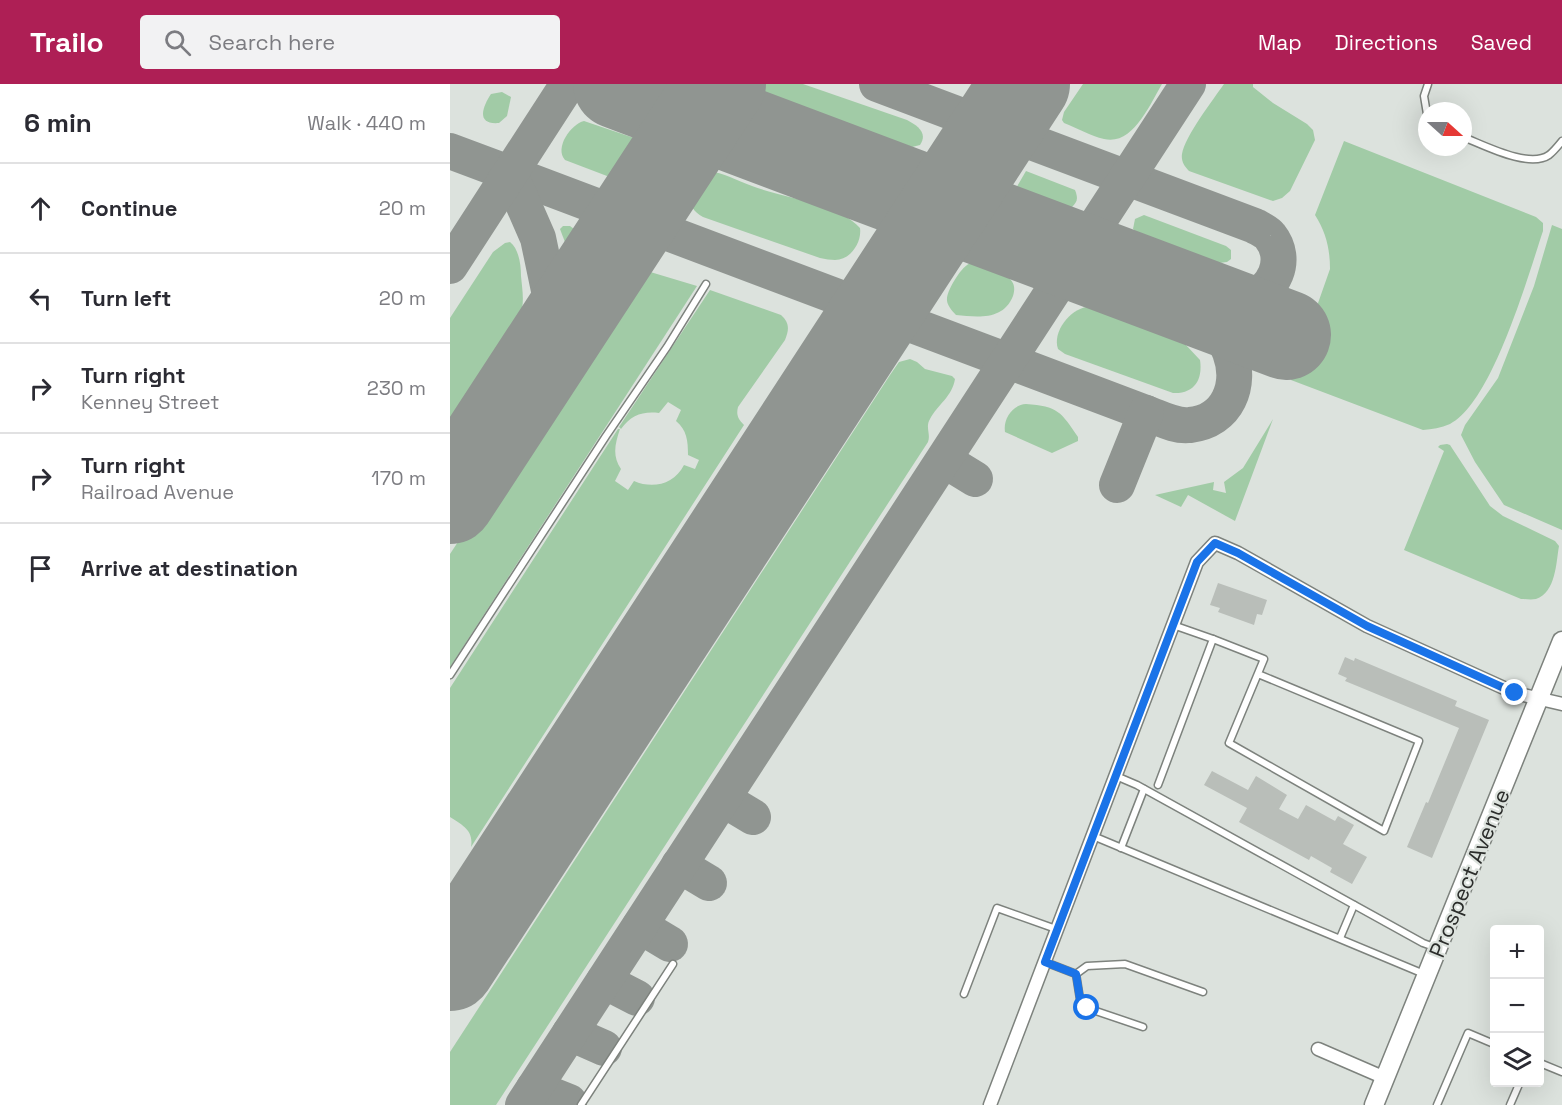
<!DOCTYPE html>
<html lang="en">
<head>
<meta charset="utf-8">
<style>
  body { margin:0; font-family:"Space Grotesk",sans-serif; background:#f2f2f3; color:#2b2b33 }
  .controls { position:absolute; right:18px; bottom:18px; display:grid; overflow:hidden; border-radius:6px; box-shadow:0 6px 24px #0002 }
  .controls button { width:54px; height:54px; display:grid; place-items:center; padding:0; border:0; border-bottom:2px solid #e1e1e2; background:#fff; color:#2b2b33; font:30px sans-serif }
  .compass { position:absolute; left:968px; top:18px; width:54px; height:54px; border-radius:50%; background:#fff; box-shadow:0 6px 24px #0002; rotate:111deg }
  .stop { position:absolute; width:18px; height:18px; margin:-14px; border:4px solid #1a73e8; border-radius:50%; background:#fff }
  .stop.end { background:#1a73e8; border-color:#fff; box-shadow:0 2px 6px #0008 }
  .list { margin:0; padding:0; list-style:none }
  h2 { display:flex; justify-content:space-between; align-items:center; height:78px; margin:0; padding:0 24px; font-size:26px }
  h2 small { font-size:20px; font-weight:400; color:#7c7c81 }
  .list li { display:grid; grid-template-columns:39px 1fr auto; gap:18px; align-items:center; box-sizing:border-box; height:90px; padding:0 24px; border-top:2px solid #e1e1e2 }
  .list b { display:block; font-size:22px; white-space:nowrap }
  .list p { margin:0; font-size:20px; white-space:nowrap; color:#7c7c81 }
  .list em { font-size:20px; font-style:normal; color:#7c7c81 }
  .icon { flex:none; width:33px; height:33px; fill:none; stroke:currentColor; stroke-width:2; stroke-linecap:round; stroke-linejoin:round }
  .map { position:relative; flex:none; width:1112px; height:1021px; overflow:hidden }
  header { display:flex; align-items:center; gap:36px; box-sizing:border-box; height:84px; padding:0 30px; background:#ae1f55; color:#fff }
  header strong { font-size:28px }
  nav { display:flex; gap:33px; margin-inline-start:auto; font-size:21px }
  .search { width:420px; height:54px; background:#f2f2f3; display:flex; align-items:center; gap:15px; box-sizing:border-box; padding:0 21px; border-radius:6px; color:#7c7c81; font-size:22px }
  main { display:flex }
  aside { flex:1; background:#fff }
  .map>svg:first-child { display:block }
  .green { fill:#a1cba6 }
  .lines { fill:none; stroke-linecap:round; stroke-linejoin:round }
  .taxiway { stroke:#909591; stroke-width:36 }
  .runway { stroke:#909591; stroke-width:90 }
  .building { fill:#b9beb9 }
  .lane-casing { stroke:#7d827d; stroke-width:9 }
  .street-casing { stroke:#7d827d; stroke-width:15 }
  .secondary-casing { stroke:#7d827d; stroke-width:21 }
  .lane { stroke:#fff; stroke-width:6 }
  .street { stroke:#fff; stroke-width:12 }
  .secondary { stroke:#fff; stroke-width:18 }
  .route { stroke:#1a73e8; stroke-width:8 }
  .labels { text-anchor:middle; stroke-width:4.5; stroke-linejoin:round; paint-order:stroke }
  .street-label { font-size:22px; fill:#2b2d2b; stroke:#dce2dd }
</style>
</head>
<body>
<header>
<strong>Trailo</strong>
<div class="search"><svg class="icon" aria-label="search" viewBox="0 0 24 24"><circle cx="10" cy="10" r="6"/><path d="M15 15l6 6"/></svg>Search here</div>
<nav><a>Map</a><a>Directions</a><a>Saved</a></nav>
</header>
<main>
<aside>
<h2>6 min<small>Walk · 440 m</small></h2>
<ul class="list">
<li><svg class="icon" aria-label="ahead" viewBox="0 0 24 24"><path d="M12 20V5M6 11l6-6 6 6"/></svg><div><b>Continue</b></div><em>20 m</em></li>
<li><svg class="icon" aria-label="left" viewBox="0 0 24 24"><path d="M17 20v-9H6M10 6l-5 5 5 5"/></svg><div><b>Turn left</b></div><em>20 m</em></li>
<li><svg class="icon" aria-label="right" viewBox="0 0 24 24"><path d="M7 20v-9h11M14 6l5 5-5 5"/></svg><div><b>Turn right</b><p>Kenney Street</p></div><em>230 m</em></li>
<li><svg class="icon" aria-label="right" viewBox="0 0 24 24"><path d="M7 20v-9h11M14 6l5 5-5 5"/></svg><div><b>Turn right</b><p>Railroad Avenue</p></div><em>170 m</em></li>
<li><svg class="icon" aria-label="arrive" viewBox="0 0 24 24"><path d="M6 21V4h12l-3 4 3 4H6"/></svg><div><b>Arrive at destination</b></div></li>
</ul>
</aside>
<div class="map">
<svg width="1112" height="1021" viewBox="0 0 1112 1021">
  <rect width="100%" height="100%" fill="#dce2dd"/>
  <g class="green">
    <path d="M312,0h41l104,36c11,6 21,13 13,25l-8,2 -136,-47 -12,-5 -4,-6z"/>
    <path d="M633,0h79c-12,20 -29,62 -58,55 -13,-3 -27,-11 -40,-16l-2,-3 2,-8z"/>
    <path d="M774,0h29v3l20,16 34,21 6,6 2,10 -25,51 -8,7 -9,3 -84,-30c-5,-5 -8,-10 -7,-17 3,-18 31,-54 42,-70z"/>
    <path d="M52,8l9,5 -4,19 -8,7c-24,2 -16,-17 -8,-29z"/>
    <path d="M134,37l56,19c4,16 -18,36 -33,36l-42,-16c-11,-12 6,-36 19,-39z"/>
    <path d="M894,57l192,76 7,6v8c-15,45 -51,172 -93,193 -9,4 -18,5 -27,6l-132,-50 39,-111c0,-20 -4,-37 -15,-54z"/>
    <path d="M258,87c16,2 28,9 44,15 28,11 88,18 108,42 2,14 -9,32 -25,32 -4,0 -10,-1 -15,-2l-117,-41c-22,-12 -15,-36 5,-46z"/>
    <path d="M576,87l49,19c3,8 3,11 -3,17h-8l-49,-17z"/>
    <path d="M694,131l82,31 5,4v9l-4,3 -8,1 -79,-28 -7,-6 2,-10z"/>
    <path d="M1102,141l10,4v301l-58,-25 -29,-43 -14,-27 4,-10 33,-47 36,-92z"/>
    <path d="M113,142h7l4,3 1,18 -4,11 -11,-29z"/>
    <path d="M60,158c9,7 11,23 11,34 1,11 3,22 1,33 -6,44 -48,96 -72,134v-125l43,-66 12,-9z"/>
    <path d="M521,179c12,4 30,7 39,16 5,5 5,11 3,17 -10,25 -36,21 -57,19 -4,-4 -10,-11 -9,-17 1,-9 15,-33 24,-35z"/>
    <path d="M197,187l50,15 -247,381v-113l164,-249 16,-22z"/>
    <path d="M260,206l71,25c9,8 8,15 4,25l-47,67c-2,8 0,12 6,18l-273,422c3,-17 -9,-22 -21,-30v-129l168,-259h2c-5,15 -8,27 1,40l-6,12 13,9 6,-9c18,8 40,4 50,-16l11,4 4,-9 -11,-5c0,-14 -1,-25 -12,-34l5,-11 -13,-8 -9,11c-16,-2 -28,2 -38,16l-2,-2z"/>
    <path d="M637,223l10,2 88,35 15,16c3,20 -6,34 -27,33l-108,-39 -7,-5c-6,-17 12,-40 29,-42z"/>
    <path d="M460,275l7,3 8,7 27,7 3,3c-3,18 -17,25 -25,40 -5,8 1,15 -2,23l-432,663h-46v-53l440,-677 9,-13z"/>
    <path d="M576,320c32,2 35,8 52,33v4l-26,12 -47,-21c-2,-13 7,-27 21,-28z"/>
    <path d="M823,335l-38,102 -47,-26 -7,12 -26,-12 59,-13 -1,8 13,3 -2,-11 19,-14z"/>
    <path d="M997,360l3,1 40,61 13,10 52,25 4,5c-3,17 -3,46 -23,53 -5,1 -11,0 -15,0l-117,-49 40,-99 -6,-4 2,-2z"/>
  </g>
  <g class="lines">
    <g class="taxiway">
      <path d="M427,0l378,142c5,3 12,6 15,10 19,24 4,55 -23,64 -17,6 -38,2 -56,0"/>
      <path d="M0,67l696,262c14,5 29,14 44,12 38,-4 52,-40 40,-73 -8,-21 -23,-37 -39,-52"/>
      <path d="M60,90l28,64 20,95"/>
      <path d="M0,182l118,-182"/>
      <path d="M494,376l31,19"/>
      <path d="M667,401l29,-72"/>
      <path d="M273,715l30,18"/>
      <path d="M229,781l30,18"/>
      <path d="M190,842l30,18"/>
      <path d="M154,897l33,17"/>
      <path d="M120,949l34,15"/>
      <path d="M84,1004l35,14"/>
      <path d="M73,1021l665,-1021"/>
    </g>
    <g class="runway">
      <path d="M168,0l668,251"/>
      <path d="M0,415l271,-415"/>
      <path d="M0,882l575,-882"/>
    </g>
  </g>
  <g class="building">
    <path d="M768,499l49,17 -5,15 -5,-1 -3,11 -36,-13 2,-4 -10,-3z"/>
    <path d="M895,573l9,4 1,-3 102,43 -2,5 34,14 -57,138 -25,-11 19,-45 2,1 31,-75 -114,-47 2,-3 -9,-4z"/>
    <path d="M762,687l36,19 8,-14 31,19 -8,14 19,10 8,-14 29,16 3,-5 16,9 -11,19 24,13 -15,27 -22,-12 2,-4 -21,-12 -2,4 -70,-38 8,-14 -43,-23z"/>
  </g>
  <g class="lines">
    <g class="lane-casing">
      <g id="lane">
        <path d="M977,30l-3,-18 4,-12"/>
        <path d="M1013,53c21,8 66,32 86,18 5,-4 9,-9 13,-14"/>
        <path d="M763,555l51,20 -35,84 155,88 35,-90 -161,-67"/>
        <path d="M0,591l156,-239 61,-89 39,-63"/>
        <path d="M666,692l21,9 286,158 11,4"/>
        <path d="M708,701l55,-146 -40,-14"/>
        <path d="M643,752l331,138"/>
        <path d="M671,764l23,-59"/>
        <path d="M890,854l14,-33"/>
        <path d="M595,878l31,12 11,-8 38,-2 78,28"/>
        <path d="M626,890l4,25 7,9 56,19"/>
        <path d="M514,910l33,-86 59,21"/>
        <path d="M1090,979l22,9"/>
        <path d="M131,1021l92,-141"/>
        <path d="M987,1021l31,-72 26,11"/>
        <path d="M1060,1021l10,-23"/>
      </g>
    </g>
    <g class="street-casing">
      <g id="street">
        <path d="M868,965l67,29"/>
        <path d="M540,1021l207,-543 18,-19 23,10 129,73 148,67 47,11"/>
      </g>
    </g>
    <g class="secondary-casing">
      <path id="secondary" d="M924,1021l188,-464"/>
    </g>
    <use href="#lane" class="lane"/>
    <use href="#street" class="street"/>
    <use href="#secondary" class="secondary"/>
  </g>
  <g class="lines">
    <path class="route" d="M637,924l-7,-9 -4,-25 -31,-12 152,-400 18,-19 23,10 129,73 148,67"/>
  </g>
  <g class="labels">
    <g class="street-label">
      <text transform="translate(1019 789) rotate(-68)" y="8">Prospect Avenue</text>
    </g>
  </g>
</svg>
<div class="controls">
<button>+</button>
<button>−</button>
<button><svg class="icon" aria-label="layers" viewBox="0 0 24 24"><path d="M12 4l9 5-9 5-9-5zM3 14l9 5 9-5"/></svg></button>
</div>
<svg class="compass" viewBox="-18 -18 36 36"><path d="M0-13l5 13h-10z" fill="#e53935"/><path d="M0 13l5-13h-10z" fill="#7c7c81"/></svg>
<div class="stop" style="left:637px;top:924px"></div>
<div class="stop end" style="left:1065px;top:609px"></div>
</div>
</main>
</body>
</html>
